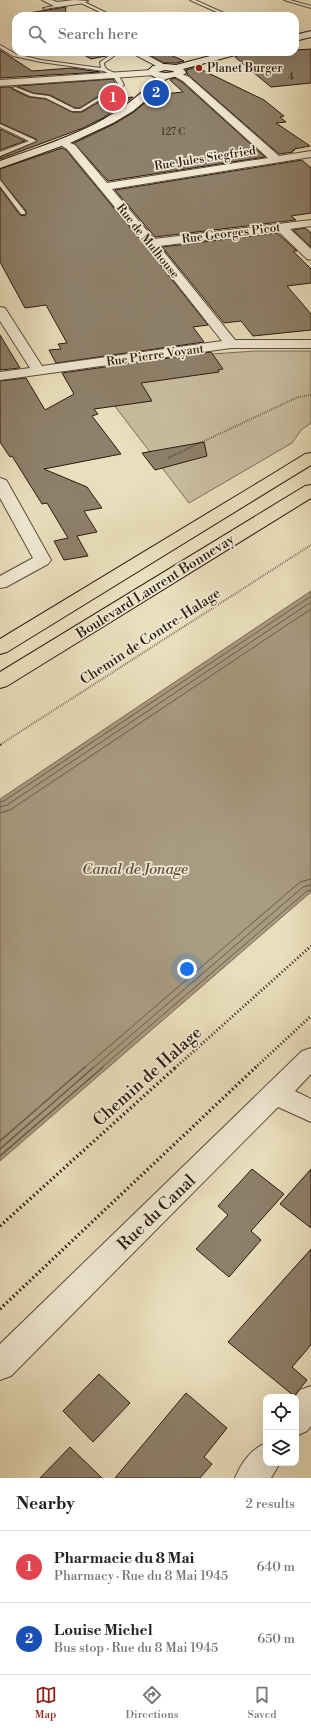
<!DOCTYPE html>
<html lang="en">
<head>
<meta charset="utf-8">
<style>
  body { margin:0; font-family:"Libre Bodoni",serif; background:#f6f6f6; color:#222 }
  .controls { position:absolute; right:12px; bottom:12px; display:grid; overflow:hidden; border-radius:8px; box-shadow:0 4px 16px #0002 }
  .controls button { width:36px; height:36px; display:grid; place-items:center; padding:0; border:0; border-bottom:1px solid #e0e0e0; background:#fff; color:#222; font:20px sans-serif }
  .you { position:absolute; left:187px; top:969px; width:14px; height:14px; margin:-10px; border:3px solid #fff; border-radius:50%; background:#1a73e8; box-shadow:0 0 0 6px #1a73e833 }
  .badge { display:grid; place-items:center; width:26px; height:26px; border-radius:50%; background:#8f2418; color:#fff; font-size:13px; font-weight:700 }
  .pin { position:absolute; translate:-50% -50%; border:2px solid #fff; box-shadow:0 1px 4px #0006 }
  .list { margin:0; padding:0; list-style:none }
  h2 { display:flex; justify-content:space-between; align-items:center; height:52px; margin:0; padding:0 16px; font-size:17px }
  h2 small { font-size:13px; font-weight:400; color:#767676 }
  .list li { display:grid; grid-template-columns:26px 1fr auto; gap:12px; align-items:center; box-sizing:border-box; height:72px; padding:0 16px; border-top:1px solid #e0e0e0 }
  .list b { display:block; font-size:15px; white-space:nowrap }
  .list p { margin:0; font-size:13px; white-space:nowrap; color:#767676 }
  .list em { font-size:13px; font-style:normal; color:#767676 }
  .icon { flex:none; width:22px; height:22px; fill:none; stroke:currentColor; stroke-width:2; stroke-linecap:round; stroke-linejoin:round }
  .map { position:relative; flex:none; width:311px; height:1478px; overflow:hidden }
  .search { position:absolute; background:#fff; box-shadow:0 4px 16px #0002; left:12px; right:12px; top:12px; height:44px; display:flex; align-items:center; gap:10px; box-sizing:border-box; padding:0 14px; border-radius:12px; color:#767676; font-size:15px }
  .sheet { height:196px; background:#fff }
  nav { display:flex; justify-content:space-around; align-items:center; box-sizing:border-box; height:56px; border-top:1px solid #e0e0e0; background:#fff; font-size:11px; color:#767676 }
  nav a { display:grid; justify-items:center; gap:2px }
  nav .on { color:#8f2418 }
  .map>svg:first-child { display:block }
  .green { fill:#c9bea0; stroke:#7a6c58 }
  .water { fill:#a99c82; stroke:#766854 }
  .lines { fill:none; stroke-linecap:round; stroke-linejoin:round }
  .shore-far1 { stroke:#6a5b49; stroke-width:1 }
  .shore { stroke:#6a5b49; stroke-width:1.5 }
  .building { fill:#8e806a; stroke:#2a1a10 }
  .lane-casing { stroke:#5a4b3b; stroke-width:2 }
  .street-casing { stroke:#5a4b3b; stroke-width:2 }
  .secondary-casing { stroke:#2a1a10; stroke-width:2 }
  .highway-casing { stroke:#2a1a10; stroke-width:2 }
  .path-far2 { stroke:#2a1a10; stroke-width:2; stroke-dasharray:0.5 1.5; stroke-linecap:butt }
  .path-far1 { stroke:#2a1a10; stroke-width:3; stroke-dasharray:1 2.5; stroke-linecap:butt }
  .path { stroke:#2a1a10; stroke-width:3.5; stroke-dasharray:1.5 3; stroke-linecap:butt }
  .lane { fill:#f1ead4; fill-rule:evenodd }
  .street { fill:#f1ead4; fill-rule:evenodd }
  .secondary { fill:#f1ead4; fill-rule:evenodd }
  .highway { fill:#eadfbd; fill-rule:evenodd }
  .poi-dot { fill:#8f2418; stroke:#f1ead4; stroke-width:1.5 }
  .labels { text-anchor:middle; stroke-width:3.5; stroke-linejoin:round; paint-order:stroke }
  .far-number-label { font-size:10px; fill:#433426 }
  .far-poi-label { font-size:12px; fill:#2a1a10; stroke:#f1ead4; text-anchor:start }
  .far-street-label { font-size:12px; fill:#2a1a10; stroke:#f1ead4 }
  .street-label { font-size:14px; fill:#2a1a10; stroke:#f1ead4 }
  .water-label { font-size:15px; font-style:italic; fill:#5d4e3e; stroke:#f1ead4 }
  .near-street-label { font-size:17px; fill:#2a1a10; stroke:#f1ead4 }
</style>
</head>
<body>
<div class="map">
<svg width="311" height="1478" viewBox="0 0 311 1478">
  <rect width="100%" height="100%" fill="#eadfbd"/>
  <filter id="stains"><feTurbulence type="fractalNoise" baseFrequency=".005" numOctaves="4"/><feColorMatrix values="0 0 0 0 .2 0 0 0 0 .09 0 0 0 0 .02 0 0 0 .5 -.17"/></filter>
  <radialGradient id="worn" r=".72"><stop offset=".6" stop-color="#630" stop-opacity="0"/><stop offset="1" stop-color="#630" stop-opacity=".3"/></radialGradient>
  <path class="green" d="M255,351h56v72l-10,7 -9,13 -103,60 -101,-132 124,-17z"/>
  <path class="water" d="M311,591v301l-311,269v-362z"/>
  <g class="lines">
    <g class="shore-far1">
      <path d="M0,802l4,-1 307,-205"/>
      <path d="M0,807l7,-2 304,-203"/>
      <path d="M0,813l10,-3 301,-201"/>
      <path d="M84,1068l216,-186 11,-3"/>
      <path d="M93,1068l210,-181 8,-2"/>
      <path d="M101,1068l206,-177 4,-1"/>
    </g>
    <g class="shore">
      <path d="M0,1141l85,-74"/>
      <path d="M0,1149l94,-82"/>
      <path d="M0,1156l103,-89"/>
    </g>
  </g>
  <g class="building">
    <path d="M66,7l-1,9h-47l-2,-1z"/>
    <path d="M311,49v34l-40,4 -36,-30 6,-3 29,-2h25v-2z"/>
    <path d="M0,50l32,21 40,-3 28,4 -100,6z"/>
    <path d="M79,52h22l5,4 -15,3z"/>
    <path d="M144,52h20l20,9 -8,2h-12z"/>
    <path d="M196,67l68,33 20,16 -4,1 6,5 -10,1 34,23 -16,3 1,1 -3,1 1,1 -14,2 -92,-80v-2l-1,-2z"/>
    <path d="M175,78l7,4 83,75 -157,24 -34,-38 40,-19 20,-12 20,-17 29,-3 -13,-12z"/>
    <path d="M113,79l3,6 -36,23h-5l-25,-13 -17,-2 -16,-7z"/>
    <path d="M0,87h12v2l17,8 17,2 26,13h10l37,-22 6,8 8,-1 -30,21 -20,10 -83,31v-2l37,-16 -1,-2 -36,-16z"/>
    <path d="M0,129l25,12 -25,9z"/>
    <path d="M62,148l4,2 80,97 62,78 -15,2 11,15 -148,21 -7,-13 12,-1 -3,-5 9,-1 -21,-38 -21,3 -25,-46v-74l20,27 5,1 1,-2v-3l-26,-32v-10z"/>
    <path d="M302,160l9,8v45l-20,3 5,4 -141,17 -40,-47z"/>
    <path d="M305,228l6,5v14l-18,-17z"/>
    <path d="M277,233l20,18h-4l18,18v14l-24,3 24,28v16l-58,6 -12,-15 -17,2 -62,-76z"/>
    <path d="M0,335l20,33 -20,2z"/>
    <path d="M211,352l12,17 -5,1 1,2 -78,11 11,18 -58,8 4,5 -6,2 29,38 -77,15 43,18 15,21 -18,3 13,21 -20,4 11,20 -24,4 -10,-19 14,-3 -21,-35 -5,1 -30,-48 -2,1 -10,-15v-61l26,-3 19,32 29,-16 -12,-21z"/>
    <path d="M204,442l3,14 -52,14 -13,-17z"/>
    <path d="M252,1169l32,25 -33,37 10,9 -32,37 -33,-28 32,-34 -10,-9z"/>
    <path d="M311,1169v59l-31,-24z"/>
    <path d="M311,1249v96l-19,22 15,13 -13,16 -66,-54z"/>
    <path d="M99,1374l31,29 -37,39 -30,-31z"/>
    <path d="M186,1393l41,35 -23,29 8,7 -12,14h-85z"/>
    <path d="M70,1447l32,31h-62z"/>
  </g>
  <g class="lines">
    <g class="lane-casing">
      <g id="lane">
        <path d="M190,0h5l31,14 -18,2 11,-3z"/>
        <path d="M284,0h6l21,6v2z"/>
        <path d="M82,1l31,15h-5l-27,-13 -36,6 -2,-1z"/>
        <path d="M0,45l16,9 25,6 60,8 -1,-6 9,-6 -7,-4h5l7,4 -10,7c0,8 7,7 12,11 3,2 6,7 8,11l-43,26h-9l-26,-13 -16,-2 -17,-8 2,-1 18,7 16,2 26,13h5l39,-24 -6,-9 -9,-5 -63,-9 -28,-6 -13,-8z"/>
        <path d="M0,124l35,16 1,1 -36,15v-4l29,-11 -29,-14z"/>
        <path d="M0,180l25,32v2h-4l-21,-28z"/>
      </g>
    </g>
    <g class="street-casing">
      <g id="street">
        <path d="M42,0h10l5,2 17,-2 14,1 -4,2 -28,4z"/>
        <path d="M130,52h11l28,15 -4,3 -3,-1z"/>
        <path d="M152,70l3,1 2,2 -2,2 -155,11v-6z"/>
        <path d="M177,72l12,5 90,79 32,-5v6l-199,32 42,50 157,-19v6l-21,3 21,20v11l-4,-1 -29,-28 -119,15 76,94h76v8h-80l-231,32v-8l30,-4 -30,-47v-14l5,1 37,58 180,-25 -75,-95 -80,-97 -11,-7 5,-3 14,6 32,38 161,-25 -85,-77 -11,-6z"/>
        <path d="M0,478l6,2 2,3 43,77 -3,4 -42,23 -6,1v-12l33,-18 -33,-60z"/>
        <path d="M311,1048v26l-16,17 16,8v23l-33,-15 -267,269 -11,4v-36l302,-293z"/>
        <path d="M311,1386v40l-4,5 -11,5v-39h-1l5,-7z"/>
        <path d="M266,1443v20h14l-9,15h-36c7,-16 15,-28 31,-35z"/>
      </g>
    </g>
    <g class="secondary-casing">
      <g id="secondary">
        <path d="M311,31v6l-16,4v-6z"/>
        <path d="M225,52h16l-2,2 -56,15 3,3 -1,2 -19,5 -15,17 -18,15 -20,12 -43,20 -70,25v-7c57,-20 115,-37 156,-83l-10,-6 7,-6 12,-2 11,1zM165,70l8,1 1,1 -8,1 -8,-1z"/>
      </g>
    </g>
    <g class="highway-casing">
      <g id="highway">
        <path d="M311,453v12l-304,187 -7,2v-15l266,-161 39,-24z"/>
        <path d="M311,485v13l-304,188 -7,2v-16l305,-186z"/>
      </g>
    </g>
    <g class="path-far2">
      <path d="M168,458l130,-61 13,-2"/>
      <path d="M1,744l310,-199"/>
    </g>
    <g class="path-far1">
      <path d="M0,745l2,-2"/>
      <path d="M175,1068l136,-122"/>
      <path d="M255,1068l56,-52"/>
    </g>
    <g class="path">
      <path d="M0,1226l176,-159"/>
      <path d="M0,1309l256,-242"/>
    </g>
    <use href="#lane" class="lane"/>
    <use href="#street" class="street"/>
    <use href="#secondary" class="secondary"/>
    <use href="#highway" class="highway"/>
  </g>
  <circle class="poi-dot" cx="199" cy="68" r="4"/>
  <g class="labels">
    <g class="far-number-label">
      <text x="291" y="80">4</text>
      <text x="173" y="135">127 C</text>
    </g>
    <g class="far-poi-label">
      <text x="207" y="72">Planet Burger</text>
    </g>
    <g class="far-street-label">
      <text transform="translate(205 158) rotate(-9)" y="4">Rue Jules Siegfried</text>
      <text transform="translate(231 233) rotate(-7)" y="4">Rue Georges Picot</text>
      <text transform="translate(148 241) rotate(51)" y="4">Rue de Mulhouse</text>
      <text transform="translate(155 355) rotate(-8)" y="4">Rue Pierre Voyant</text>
    </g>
    <g class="street-label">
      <text transform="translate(155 586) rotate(-32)" y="5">Boulevard Laurent Bonnevay</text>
      <text transform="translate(150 636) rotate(-33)" y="5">Chemin de Contre-Halage</text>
    </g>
    <g class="water-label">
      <text x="135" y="874">Canal de Jonage</text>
    </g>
    <g class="near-street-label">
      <text transform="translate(147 1076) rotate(-42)" y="6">Chemin de Halage</text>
      <text transform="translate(156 1212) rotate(-44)" y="6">Rue du Canal</text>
    </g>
  </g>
  <rect width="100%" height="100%" filter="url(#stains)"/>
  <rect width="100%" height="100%" fill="url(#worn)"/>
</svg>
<div class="controls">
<button><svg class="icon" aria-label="locate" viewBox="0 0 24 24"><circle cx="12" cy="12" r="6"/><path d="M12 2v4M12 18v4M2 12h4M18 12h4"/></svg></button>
<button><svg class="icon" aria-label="layers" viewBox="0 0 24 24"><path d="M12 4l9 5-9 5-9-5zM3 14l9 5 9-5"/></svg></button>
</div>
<div class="you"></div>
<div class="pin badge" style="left:113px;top:98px;background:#e0444e">1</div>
<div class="pin badge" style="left:156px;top:93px;background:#1a4fb4">2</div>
<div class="search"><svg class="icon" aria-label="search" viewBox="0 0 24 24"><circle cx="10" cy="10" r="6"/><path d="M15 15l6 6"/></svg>Search here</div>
</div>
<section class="sheet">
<h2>Nearby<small>2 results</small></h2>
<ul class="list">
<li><span class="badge" style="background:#e0444e">1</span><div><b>Pharmacie du 8 Mai</b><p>Pharmacy · Rue du 8 Mai 1945</p></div><em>640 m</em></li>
<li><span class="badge" style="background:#1a4fb4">2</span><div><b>Louise Michel</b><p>Bus stop · Rue du 8 Mai 1945</p></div><em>650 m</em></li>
</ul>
</section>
<nav>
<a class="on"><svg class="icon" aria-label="map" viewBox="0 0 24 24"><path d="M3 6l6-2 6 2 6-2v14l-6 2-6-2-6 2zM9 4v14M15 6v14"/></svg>Map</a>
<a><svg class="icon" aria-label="directions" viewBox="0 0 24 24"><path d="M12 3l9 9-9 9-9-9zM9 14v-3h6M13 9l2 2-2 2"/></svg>Directions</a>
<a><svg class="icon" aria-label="saved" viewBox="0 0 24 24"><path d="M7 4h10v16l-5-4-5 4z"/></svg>Saved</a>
</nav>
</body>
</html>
